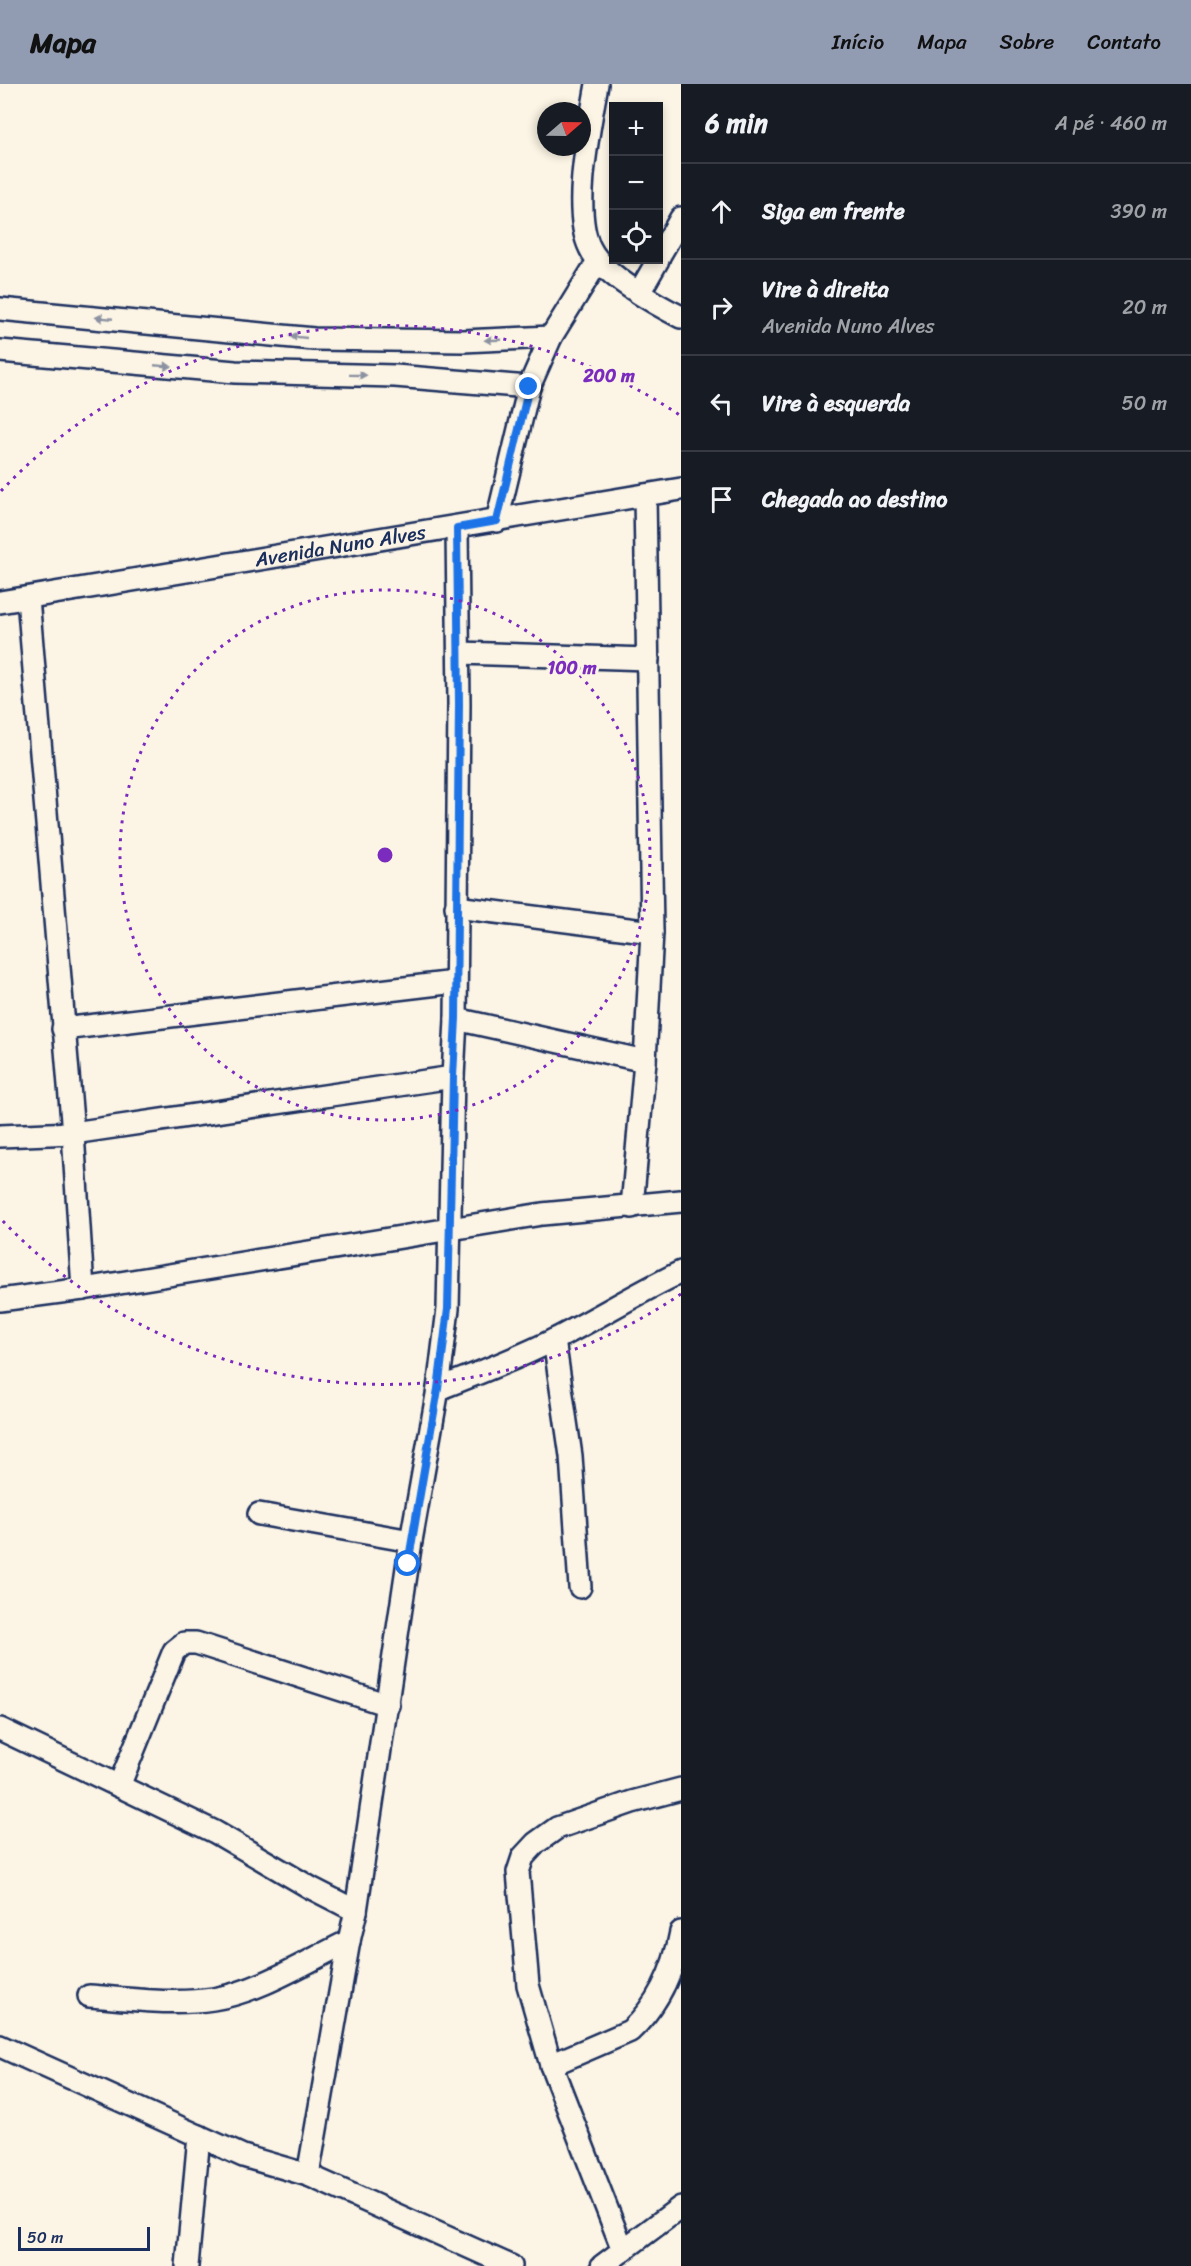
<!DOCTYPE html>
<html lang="pt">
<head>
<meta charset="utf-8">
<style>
  body { margin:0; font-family:Sriracha,sans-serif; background:#20242c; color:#f1f3f6 }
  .controls { position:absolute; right:18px; top:18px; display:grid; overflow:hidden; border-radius:0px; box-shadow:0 3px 9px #0003 }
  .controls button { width:54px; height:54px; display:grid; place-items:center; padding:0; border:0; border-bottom:2px solid #363941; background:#171b24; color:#f1f3f6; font:30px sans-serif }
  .compass { position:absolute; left:537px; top:18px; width:54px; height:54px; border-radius:50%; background:#171b24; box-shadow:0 3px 9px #0003; rotate:70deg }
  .scale { position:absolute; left:18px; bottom:15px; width:132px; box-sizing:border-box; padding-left:6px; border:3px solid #1b2f5e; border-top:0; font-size:16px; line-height:21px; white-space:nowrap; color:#1b2f5e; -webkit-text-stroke:4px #fcf5e5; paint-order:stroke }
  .stop { position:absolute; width:18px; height:18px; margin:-14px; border:4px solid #1a73e8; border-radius:50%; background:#fff }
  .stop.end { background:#1a73e8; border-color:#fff; box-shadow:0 2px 6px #0008 }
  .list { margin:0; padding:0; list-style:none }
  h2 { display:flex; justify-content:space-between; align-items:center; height:78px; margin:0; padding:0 24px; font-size:26px }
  h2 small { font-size:20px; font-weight:400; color:#9ea1a6 }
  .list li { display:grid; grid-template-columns:39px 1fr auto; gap:18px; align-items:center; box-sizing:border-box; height:96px; padding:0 24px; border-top:2px solid #363941 }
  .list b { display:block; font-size:22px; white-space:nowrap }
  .list p { margin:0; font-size:20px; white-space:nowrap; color:#9ea1a6 }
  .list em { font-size:20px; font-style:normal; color:#9ea1a6 }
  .icon { flex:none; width:33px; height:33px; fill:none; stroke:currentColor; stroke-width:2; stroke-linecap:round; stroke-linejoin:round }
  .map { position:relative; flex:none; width:681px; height:2182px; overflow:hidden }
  header { display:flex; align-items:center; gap:36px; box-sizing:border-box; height:84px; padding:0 30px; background:#919bb2; color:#111 }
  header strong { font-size:28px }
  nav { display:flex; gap:33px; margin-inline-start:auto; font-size:21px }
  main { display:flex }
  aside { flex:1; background:#171b24 }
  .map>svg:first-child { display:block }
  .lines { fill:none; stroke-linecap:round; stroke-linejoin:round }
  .minor-casing { stroke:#1b2f5e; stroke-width:26 }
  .minor { stroke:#fcf5e5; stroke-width:21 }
  .oneway { fill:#8c92a2 }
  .route { stroke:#1a73e8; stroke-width:8 }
  .ring { fill:none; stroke:#7b2cbf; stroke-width:3; stroke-dasharray:3 6 }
  .labels { text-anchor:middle; stroke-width:6; stroke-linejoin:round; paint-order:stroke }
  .street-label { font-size:20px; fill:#1b2f5e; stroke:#fcf5e5 }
  .centre { fill:#7b2cbf; stroke:#fcf5e5; stroke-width:3 }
  .ring-label { font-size:18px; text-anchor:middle; font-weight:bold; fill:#7b2cbf; stroke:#fcf5e5; stroke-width:6; stroke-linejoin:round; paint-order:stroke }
</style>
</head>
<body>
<header>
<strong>Mapa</strong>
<nav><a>Início</a><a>Mapa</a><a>Sobre</a><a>Contato</a></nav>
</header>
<main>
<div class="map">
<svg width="681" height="2182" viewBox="0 0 681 2182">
  <rect width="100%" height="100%" fill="#fcf5e5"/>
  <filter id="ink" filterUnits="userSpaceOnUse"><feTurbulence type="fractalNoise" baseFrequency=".0167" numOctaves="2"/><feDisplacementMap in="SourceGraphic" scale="12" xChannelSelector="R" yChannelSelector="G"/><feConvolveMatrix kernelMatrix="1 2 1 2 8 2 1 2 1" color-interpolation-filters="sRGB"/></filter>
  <g filter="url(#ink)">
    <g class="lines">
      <g class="minor-casing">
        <g id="minor">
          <path d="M597,0c-7,42 -26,126 -7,164 12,26 65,56 91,69"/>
          <path d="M658,174l23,-40"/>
          <path d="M639,209l19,-33"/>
          <path d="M0,225l314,30 149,2 88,-4"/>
          <path d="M0,267l235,21 160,4 134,11"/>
          <path d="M497,437l32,-134 22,-50 47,-76"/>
          <path d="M28,514l45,535 10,156"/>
          <path id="s1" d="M0,518l681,-113"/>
          <path d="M459,569l189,6"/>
          <path d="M456,823l196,25"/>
          <path d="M456,935l189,42"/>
          <path d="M63,945l392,-47"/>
          <path d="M0,1052l73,-3 380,-56"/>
          <path d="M632,1123l13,-146 7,-129 -7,-437"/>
          <path d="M0,1216l83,-11 459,-75 139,-13"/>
          <path d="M554,1256l17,116 9,131"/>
          <path d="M438,1305c39,-15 78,-30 116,-49 43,-22 83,-47 127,-68"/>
          <path d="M259,1430l152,27"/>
          <path d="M0,1645l215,103 96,56 45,23"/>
          <path d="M119,1702l55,-135 10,-8h12l192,62"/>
          <path d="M89,1912c41,3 83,9 124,3 46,-7 94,-38 136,-58"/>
          <path d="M0,1962l243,110 65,19 203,91"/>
          <path d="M551,1981l79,-34c29,-27 44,-61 51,-99"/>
          <path d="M308,2091l41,-234 7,-30 55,-370 27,-152 10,-80 5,-232 3,-58 3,-315 -2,-176"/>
          <path d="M623,2166l-72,-185 -23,-80 -10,-113 5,-15 13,-14 21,-15 75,-26 49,-13"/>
          <path d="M187,2182l12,-130"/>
          <path d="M602,2182l79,-59"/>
        </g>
      </g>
      <use href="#minor" class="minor"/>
    </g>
    <defs><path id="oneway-solid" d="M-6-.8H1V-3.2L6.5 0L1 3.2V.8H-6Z" transform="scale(1.5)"/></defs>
    <g class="oneway">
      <use href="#oneway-solid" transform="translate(104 234) rotate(-175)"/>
      <use href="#oneway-solid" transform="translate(298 253) rotate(-174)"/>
      <use href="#oneway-solid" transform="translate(493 256) rotate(178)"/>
      <use href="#oneway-solid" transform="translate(163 282) rotate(5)"/>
      <use href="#oneway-solid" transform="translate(358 291) rotate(1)"/>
    </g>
  </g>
  <g class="lines" filter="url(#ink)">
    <path class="route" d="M408,1480l30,-175 10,-80 5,-232 3,-59 3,-314 -2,-176 40,-7 32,-134"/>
  </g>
  <g class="ring">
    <circle cx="385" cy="771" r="265"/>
    <path d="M681 1210A529 529 0 0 1 1 1135M1 407A529 529 0 0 1 681 332"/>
  </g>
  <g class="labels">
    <g class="street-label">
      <text dy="7" stroke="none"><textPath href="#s1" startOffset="345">Avenida Nuno Alves</textPath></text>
    </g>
  </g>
  <circle cx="385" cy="771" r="9" class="centre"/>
  <g class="ring-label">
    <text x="609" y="298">200 m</text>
    <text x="572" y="590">100 m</text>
  </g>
</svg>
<div class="controls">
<button>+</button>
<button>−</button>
<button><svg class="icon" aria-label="locate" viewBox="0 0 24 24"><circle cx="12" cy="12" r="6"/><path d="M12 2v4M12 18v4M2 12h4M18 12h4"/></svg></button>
</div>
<svg class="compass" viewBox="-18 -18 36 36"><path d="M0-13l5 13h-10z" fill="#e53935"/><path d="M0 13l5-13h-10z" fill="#9ea1a6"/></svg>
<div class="scale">50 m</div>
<div class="stop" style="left:408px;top:1480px"></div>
<div class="stop end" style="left:529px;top:303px"></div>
</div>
<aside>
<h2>6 min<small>A pé · 460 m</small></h2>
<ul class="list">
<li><svg class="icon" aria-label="ahead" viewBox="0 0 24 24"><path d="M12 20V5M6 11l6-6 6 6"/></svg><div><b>Siga em frente</b></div><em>390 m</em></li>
<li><svg class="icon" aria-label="right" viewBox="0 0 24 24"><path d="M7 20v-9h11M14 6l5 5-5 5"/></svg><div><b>Vire à direita</b><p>Avenida Nuno Alves</p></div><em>20 m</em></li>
<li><svg class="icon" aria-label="left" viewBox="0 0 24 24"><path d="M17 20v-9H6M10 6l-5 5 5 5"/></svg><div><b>Vire à esquerda</b></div><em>50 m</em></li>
<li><svg class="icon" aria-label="arrive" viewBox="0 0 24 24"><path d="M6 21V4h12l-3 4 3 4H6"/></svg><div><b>Chegada ao destino</b></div></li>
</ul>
</aside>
</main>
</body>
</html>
